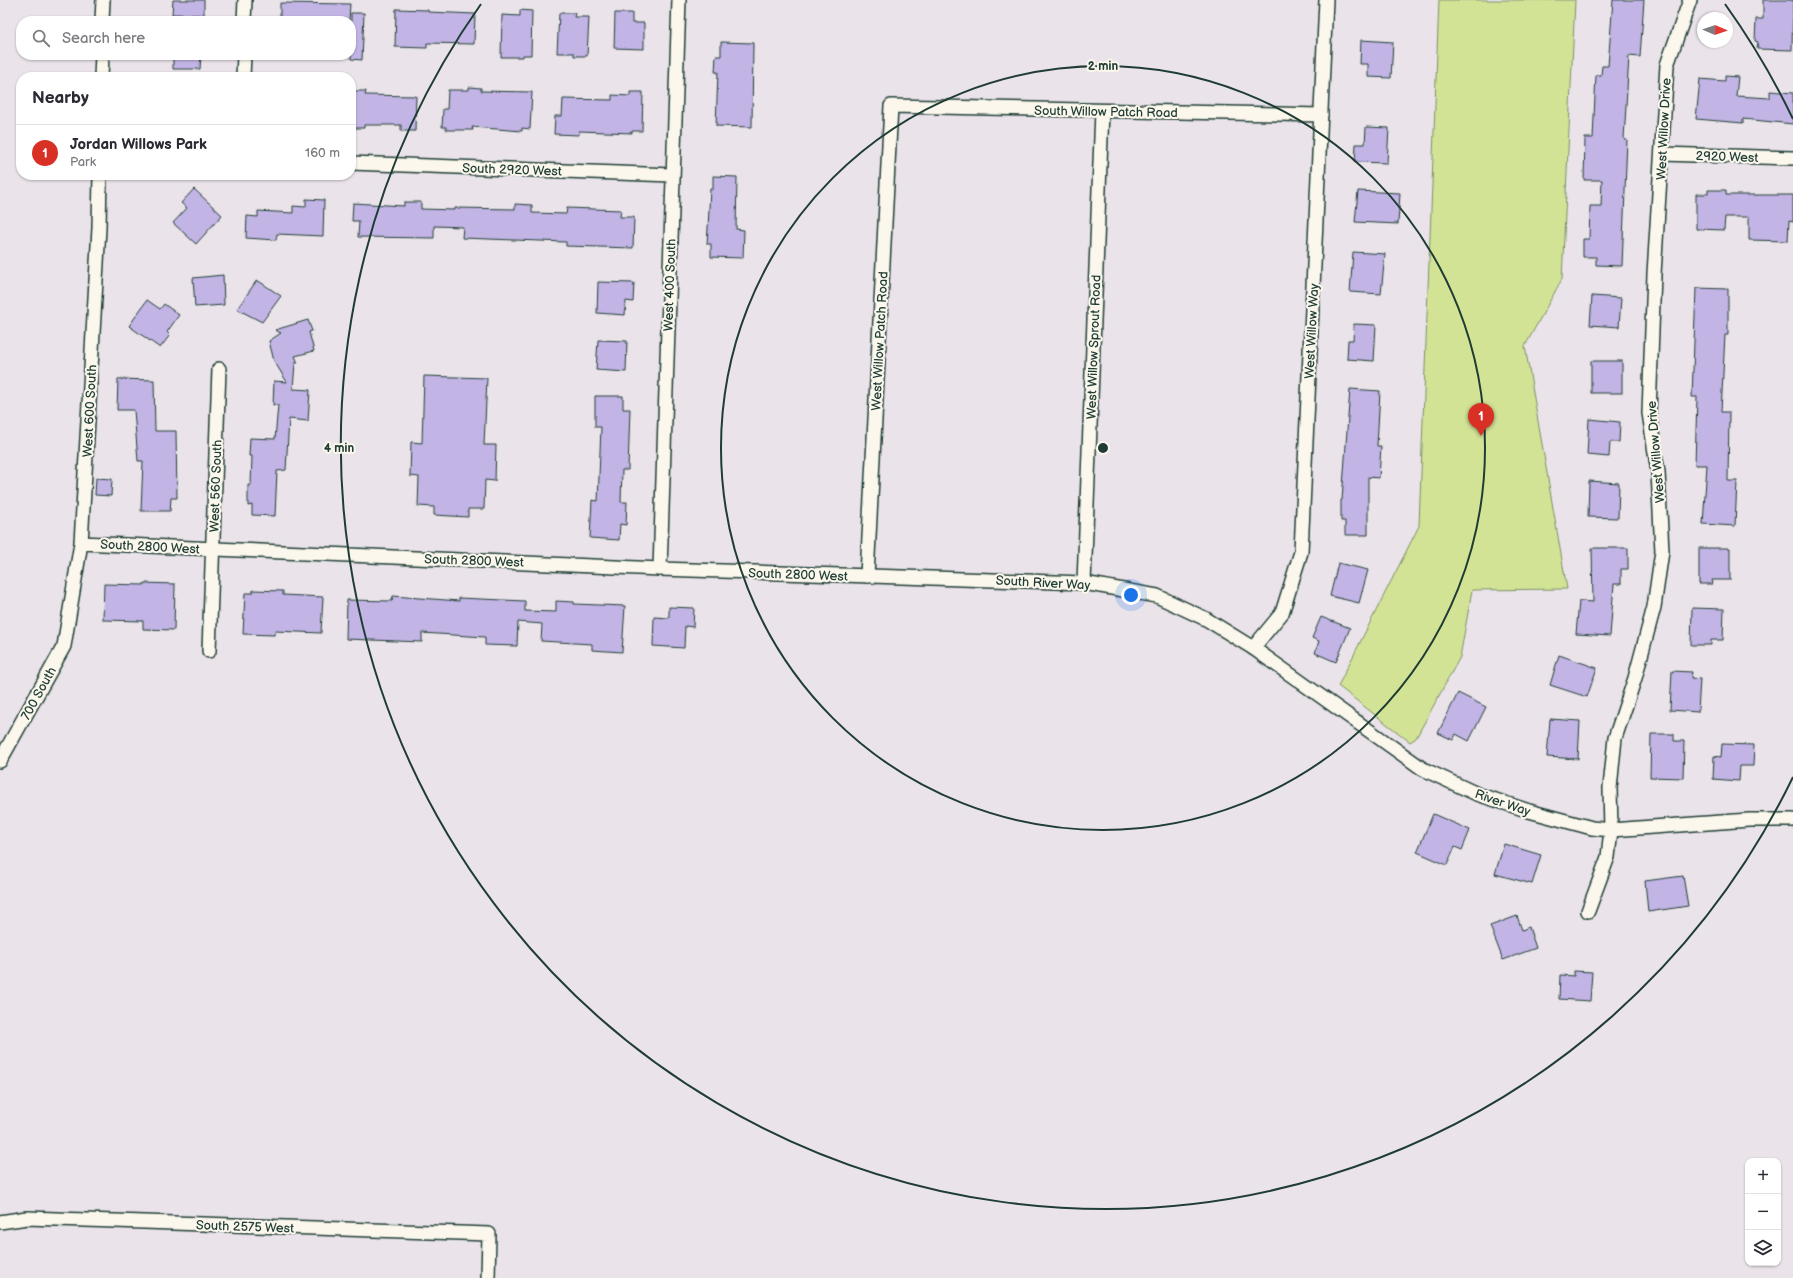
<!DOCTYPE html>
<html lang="en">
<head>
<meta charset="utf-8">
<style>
  body { margin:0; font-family:"Balsamiq Sans",sans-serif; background:#f2f2f3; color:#2b2b33 }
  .controls { position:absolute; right:12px; bottom:12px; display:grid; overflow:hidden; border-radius:8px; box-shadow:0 1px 3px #0004 }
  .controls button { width:36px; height:36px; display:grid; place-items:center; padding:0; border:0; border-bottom:1px solid #e1e1e2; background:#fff; color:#2b2b33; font:20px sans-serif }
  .compass { position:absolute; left:1697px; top:12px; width:36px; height:36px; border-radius:50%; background:#fff; box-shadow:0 1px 3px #0004; rotate:92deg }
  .you { position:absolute; left:1131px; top:595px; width:14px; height:14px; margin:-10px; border:3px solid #fff; border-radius:50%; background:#1a73e8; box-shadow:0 0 0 6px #1a73e833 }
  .badge { display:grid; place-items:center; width:26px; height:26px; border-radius:50%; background:#d93025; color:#fff; font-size:13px; font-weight:700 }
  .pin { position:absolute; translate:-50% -33px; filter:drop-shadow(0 1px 2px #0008) }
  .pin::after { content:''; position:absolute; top:21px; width:14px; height:12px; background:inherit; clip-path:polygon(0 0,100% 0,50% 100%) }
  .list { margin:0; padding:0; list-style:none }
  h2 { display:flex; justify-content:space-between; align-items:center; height:52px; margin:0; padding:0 16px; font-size:17px }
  h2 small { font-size:13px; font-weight:400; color:#7c7c81 }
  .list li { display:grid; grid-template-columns:26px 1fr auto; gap:12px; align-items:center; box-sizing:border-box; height:56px; padding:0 16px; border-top:1px solid #e1e1e2 }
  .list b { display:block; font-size:15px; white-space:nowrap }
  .list p { margin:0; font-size:13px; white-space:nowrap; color:#7c7c81 }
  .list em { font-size:13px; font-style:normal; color:#7c7c81 }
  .icon { flex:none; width:22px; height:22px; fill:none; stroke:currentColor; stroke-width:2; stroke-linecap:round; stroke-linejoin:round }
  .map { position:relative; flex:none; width:1793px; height:1278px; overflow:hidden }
  .search { position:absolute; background:#fff; box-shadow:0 1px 3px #0004; left:16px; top:16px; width:340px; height:44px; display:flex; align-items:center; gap:10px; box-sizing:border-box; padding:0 14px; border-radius:16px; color:#7c7c81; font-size:15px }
  .panel { position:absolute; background:#fff; box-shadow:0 1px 3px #0004; left:16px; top:72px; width:340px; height:108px; border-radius:16px }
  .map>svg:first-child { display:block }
  .green { fill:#d3e396; stroke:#799065 }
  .building { fill:#c2b4e5; stroke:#1f3d34 }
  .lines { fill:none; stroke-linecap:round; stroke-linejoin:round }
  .street-casing { stroke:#1f3d34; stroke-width:16 }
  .street { stroke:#fbf7ec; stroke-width:13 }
  .ring { fill:none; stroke:#1f3d34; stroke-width:2 }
  .labels { text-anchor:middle; stroke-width:4; stroke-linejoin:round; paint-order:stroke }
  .street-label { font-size:13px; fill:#1f3d34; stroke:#fbf7ec }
  .centre { fill:#1f3d34; stroke:#fbf7ec; stroke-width:2 }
  .ring-label { font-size:12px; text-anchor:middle; font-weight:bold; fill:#1f3d34; stroke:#fbf7ec; stroke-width:4; stroke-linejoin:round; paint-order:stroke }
</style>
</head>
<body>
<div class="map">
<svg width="1793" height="1278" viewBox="0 0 1793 1278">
  <rect width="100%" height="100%" fill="#eae3ea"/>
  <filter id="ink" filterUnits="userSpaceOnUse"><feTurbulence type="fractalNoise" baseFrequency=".025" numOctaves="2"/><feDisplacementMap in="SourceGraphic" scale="8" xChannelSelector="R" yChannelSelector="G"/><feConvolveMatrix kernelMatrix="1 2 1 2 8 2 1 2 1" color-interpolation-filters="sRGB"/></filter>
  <g filter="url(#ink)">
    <path class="green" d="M1439,0h136l-13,279 -37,67 42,243 -95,1 -12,67 -44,81 -6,4 -72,-56 81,-160z"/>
    <g class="building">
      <path d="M173,0h31v15l-32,-1z"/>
      <path d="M1613,0h31l-4,57 -11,-1 -5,83 3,1 -5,126 -26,-1v-8h-13v-18h6l1,-33h11l1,-26h-18l1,-42h8l3,-63h5l1,-9h6z"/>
      <path d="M1763,0h30l-1,50 -35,-1 1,-7 -3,-1 1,-22h7z"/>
      <path d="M280,3l70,1 -1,17h-69z"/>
      <path d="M396,9l32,1v2l47,2 -1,30 -47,-1v5l-32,-1z"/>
      <path d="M520,10l12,1 -1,44h-8v2h-22l1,-42 18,1z"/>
      <path d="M351,13h13l-2,47 -11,-1z"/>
      <path d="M559,13h16l-1,4h15l-2,39h-13v-3h-17z"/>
      <path d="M615,13h17v10h12v26l-30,-1z"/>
      <path d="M1361,40l32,2 -2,36 -23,-1v-13h-8z"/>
      <path d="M721,42l32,1 -1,84 -36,-1 2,-54h-3l1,-16h5z"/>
      <path d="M173,55h28l-1,14h-27z"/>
      <path d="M1725,76l13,1 -2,19 34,2v-7l23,2v31l-50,-5v4l-47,-4 4,-40 25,2z"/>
      <path d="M469,87l12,1v3l51,1 -2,37 -8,-1v3l-50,-4 1,3h-27v-3h-4l1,-18h4l1,-19h21z"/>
      <path d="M351,91h15l-1,4 51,1 -1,35h-14v-6h-37v3h-13z"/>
      <path d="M630,92h13l-1,39h-10v2l-53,-2v4l-25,-1 1,-18h7l1,-17 49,1v-5l18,1z"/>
      <path d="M1366,127l23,1 -2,35 -32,-1 1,-18h9z"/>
      <path d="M713,176l24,1 -1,52 8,1 -1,28 -32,-1v-13h-4l1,-16 2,-39h3z"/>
      <path d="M194,189l28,26 -26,29 -23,-21 14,-15 -6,-5z"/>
      <path d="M1708,190h18v5h67v27l-4,-1 -1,20 -39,-1v-23h-24l-1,13 -28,-1v-35h12z"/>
      <path d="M1358,191l42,2 -2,31 -43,-2z"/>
      <path d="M306,199l18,1 -1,36 -46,-2 -1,6 -30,-2 1,-22 11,1v-6l35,2v-7l13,1z"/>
      <path d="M404,202h17v7l34,1v-2l60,1v-5l17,1v8l34,1 1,-6 54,2 -1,7h14l-1,31 -67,-2v-4l-104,-4 1,-11 -29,-1v12l-76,-1 1,-16h-7l1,-18 51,3z"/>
      <path d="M1353,252l32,2 -4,40 -31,-2z"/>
      <path d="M223,275l1,30 -29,2 -2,-29z"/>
      <path d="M257,280l24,16 -19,26 -25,-13z"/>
      <path d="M598,282l36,1 -1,19 -7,-1 -1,14 -28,-2z"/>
      <path d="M1696,288l32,1v46h-3l-4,77h8l-1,69h9l-2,45 -32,-2 4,-59h-12l2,-68h-5z"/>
      <path d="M1592,296l29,2 -2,29 -29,-2z"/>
      <path d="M147,300l13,9 4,-5 15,11 -12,17 3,3 -10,13 -31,-22z"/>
      <path d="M308,320l4,11 -3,1 5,19 -19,5 3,7h-3l-2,26 17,1 -2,31 -19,-2 -3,51 -9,1 -2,45 -23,-1v-10l-4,1v-21h3l1,-29h-3l1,-18 25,1 3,-34h-5l1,-24 13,1 -13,-21 -5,-20 12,-8 -6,-3z"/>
      <path d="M1354,324l22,1 -2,36 -27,-2 1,-19h5z"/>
      <path d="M598,340l29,1 -1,31 -30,-2z"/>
      <rect x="1591" y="361" width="31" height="32"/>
      <path d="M424,376l63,2 -3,67h12l-1,36 -10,-1 -1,29h-16v8l-34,-2v-8l-16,-1 1,-29 -9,-1 1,-34 11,1z"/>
      <path d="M118,379l36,1 1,51h21l1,67h-6l-1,13h-29l2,-50h-5l-4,-51h-17z"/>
      <path d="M1350,389l30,2 -3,55h4l-2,32 -11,-1v58h-23v-14h-4v-21h1z"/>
      <path d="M595,396h28v13h7l-2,61h-6l-1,32h6l-1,23 -6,-1 -1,16 -29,-2 2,-38 6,1 3,-74h-6z"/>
      <path d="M1589,419l31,3 -1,20h-9l-1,15 -22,-2z"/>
      <path d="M96,478l16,1 -1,17 -16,-1z"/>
      <path d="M1589,481l30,2 -1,35 -30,-1z"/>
      <path d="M1592,548h36v21h-7v15h-7l-4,52 -34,-2 3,-33 14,1z"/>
      <path d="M1699,548h31v32h-18l1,4h-14z"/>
      <path d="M1338,563l30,7 -9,33 -29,-7z"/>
      <path d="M144,583l31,1 -1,46 -31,-1v-8l-40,-1 1,-36 40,1z"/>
      <path d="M253,590l30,1v4l40,2 -2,36 -46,-2 -1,4 -31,-1 2,-41h8z"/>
      <path d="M393,596l66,5v-3l66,3v10l31,1v-11l18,1v2l51,2 -3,46 -30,-2v-6l-51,-3 1,-17 -24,-2 -1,24 -32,-1v-8l-63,-4v9l-76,-3 1,-39 45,1z"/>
      <path d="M669,607l25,1 -1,19 -8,-1 -1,22 -31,-2 1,-29 15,1z"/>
      <path d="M1692,608l32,1 -1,31h-12v5h-20z"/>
      <path d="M1321,617l29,11 -14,34 -21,-9 4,-12 -7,-3z"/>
      <path d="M1559,655l38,13 -10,29 -37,-12z"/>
      <path d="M1672,671l20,1 -1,6 9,1 -2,33 -28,-2z"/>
      <path d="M1458,693l28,14 -17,34 -13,-7 -3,6 -15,-7z"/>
      <path d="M1550,719l30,2 -2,38 -31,-2z"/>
      <path d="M1651,734h23v7h10l-1,37 -33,-1z"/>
      <path d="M1722,744l32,1 -1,21h-13l-1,15 -26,-2 1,-23 7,1z"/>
      <path d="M1433,814l37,16 -8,20 -7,-3 -8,18 -30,-13z"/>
      <path d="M1504,844l37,11 -9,29 -37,-10z"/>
      <path d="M1683,876l5,30 -40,6 -3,-31z"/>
      <path d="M1517,916l5,14 7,-3 7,21 -33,12 -13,-34z"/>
      <path d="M1574,971l18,1 -2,29 -31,-2 1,-24 14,1z"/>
    </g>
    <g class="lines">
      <g class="street-casing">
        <g id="street">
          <path d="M102,21l1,-21"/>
          <path d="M244,21l1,-21"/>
          <path d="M101,77l1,-22"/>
          <path d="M243,77l1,-22"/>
          <path d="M1662,154l131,4"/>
          <path d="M351,163l321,12"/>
          <path d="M81,543l579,26 424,14 73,13 49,23 47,29 170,121 54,25 52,17 63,17 19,2 138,-10h44"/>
          <path d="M660,569l19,-569"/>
          <path d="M867,576l24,-470 430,9"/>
          <path d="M1084,583l18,-472"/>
          <path d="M1253,648l29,-35 19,-61 25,-552"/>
          <path d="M209,651l10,-282"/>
          <path d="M0,761l64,-115 17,-103 18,-315 1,-53"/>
          <path d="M1588,911l20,-54 3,-27 -1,-42 5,-50 20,-60 19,-71 8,-56 -4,-79 -9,-59 5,-139 13,-209 23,-65"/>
          <path d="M0,1222l27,-4 462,16 -1,44"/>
        </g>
      </g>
      <use href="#street" class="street"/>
    </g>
  </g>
  <g class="ring">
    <circle cx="1103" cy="448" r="382"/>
    <path d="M1793 777A764 764 0 1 1 481 4M1725 4A764 764 0 0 1 1793 119"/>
  </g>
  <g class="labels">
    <g class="street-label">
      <text transform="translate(1106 111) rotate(1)" y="5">South Willow Patch Road</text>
      <text transform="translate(1663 129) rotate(-87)" y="5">West Willow Drive</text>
      <text transform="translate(1727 156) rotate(2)" y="5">2920 West</text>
      <text transform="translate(512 169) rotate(2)" y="5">South 2920 West</text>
      <text transform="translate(669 285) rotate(-88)" y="5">West 400 South</text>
      <text transform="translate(1311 331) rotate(-87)" y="5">West Willow Way</text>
      <text transform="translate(879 341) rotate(-87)" y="5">West Willow Patch Road</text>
      <text transform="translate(1093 347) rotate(-88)" y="5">West Willow Sprout Road</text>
      <text transform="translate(89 411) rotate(-87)" y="5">West 600 South</text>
      <text transform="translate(1655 452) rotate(-95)" y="5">West Willow Drive</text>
      <text transform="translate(215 486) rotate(-88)" y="5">West 560 South</text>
      <text transform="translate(150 546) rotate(3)" y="5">South 2800 West</text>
      <text transform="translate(474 560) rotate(2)" y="5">South 2800 West</text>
      <text transform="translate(798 574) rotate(2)" y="5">South 2800 West</text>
      <text transform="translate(1043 582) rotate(3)" y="5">South River Way</text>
      <text transform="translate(38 693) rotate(-61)" y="5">700 South</text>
      <text transform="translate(1503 802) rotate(19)" y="5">River Way</text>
      <text transform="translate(245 1226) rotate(2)" y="5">South 2575 West</text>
    </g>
  </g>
  <circle cx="1103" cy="448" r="6" class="centre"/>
  <g class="ring-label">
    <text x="1103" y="70">2 min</text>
    <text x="339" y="452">4 min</text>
  </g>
</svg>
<div class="controls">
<button>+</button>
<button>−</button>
<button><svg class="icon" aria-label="layers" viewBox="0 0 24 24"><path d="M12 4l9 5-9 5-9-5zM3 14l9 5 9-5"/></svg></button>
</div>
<svg class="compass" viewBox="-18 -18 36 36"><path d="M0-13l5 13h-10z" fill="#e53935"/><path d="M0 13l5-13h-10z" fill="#7c7c81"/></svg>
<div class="you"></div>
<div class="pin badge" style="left:1481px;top:436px">1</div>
<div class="search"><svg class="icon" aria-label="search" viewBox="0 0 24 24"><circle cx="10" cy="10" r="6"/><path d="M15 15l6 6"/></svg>Search here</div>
<section class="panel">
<h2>Nearby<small></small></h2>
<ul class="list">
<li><span class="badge">1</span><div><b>Jordan Willows Park</b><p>Park</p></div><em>160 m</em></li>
</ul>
</section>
</div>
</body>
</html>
